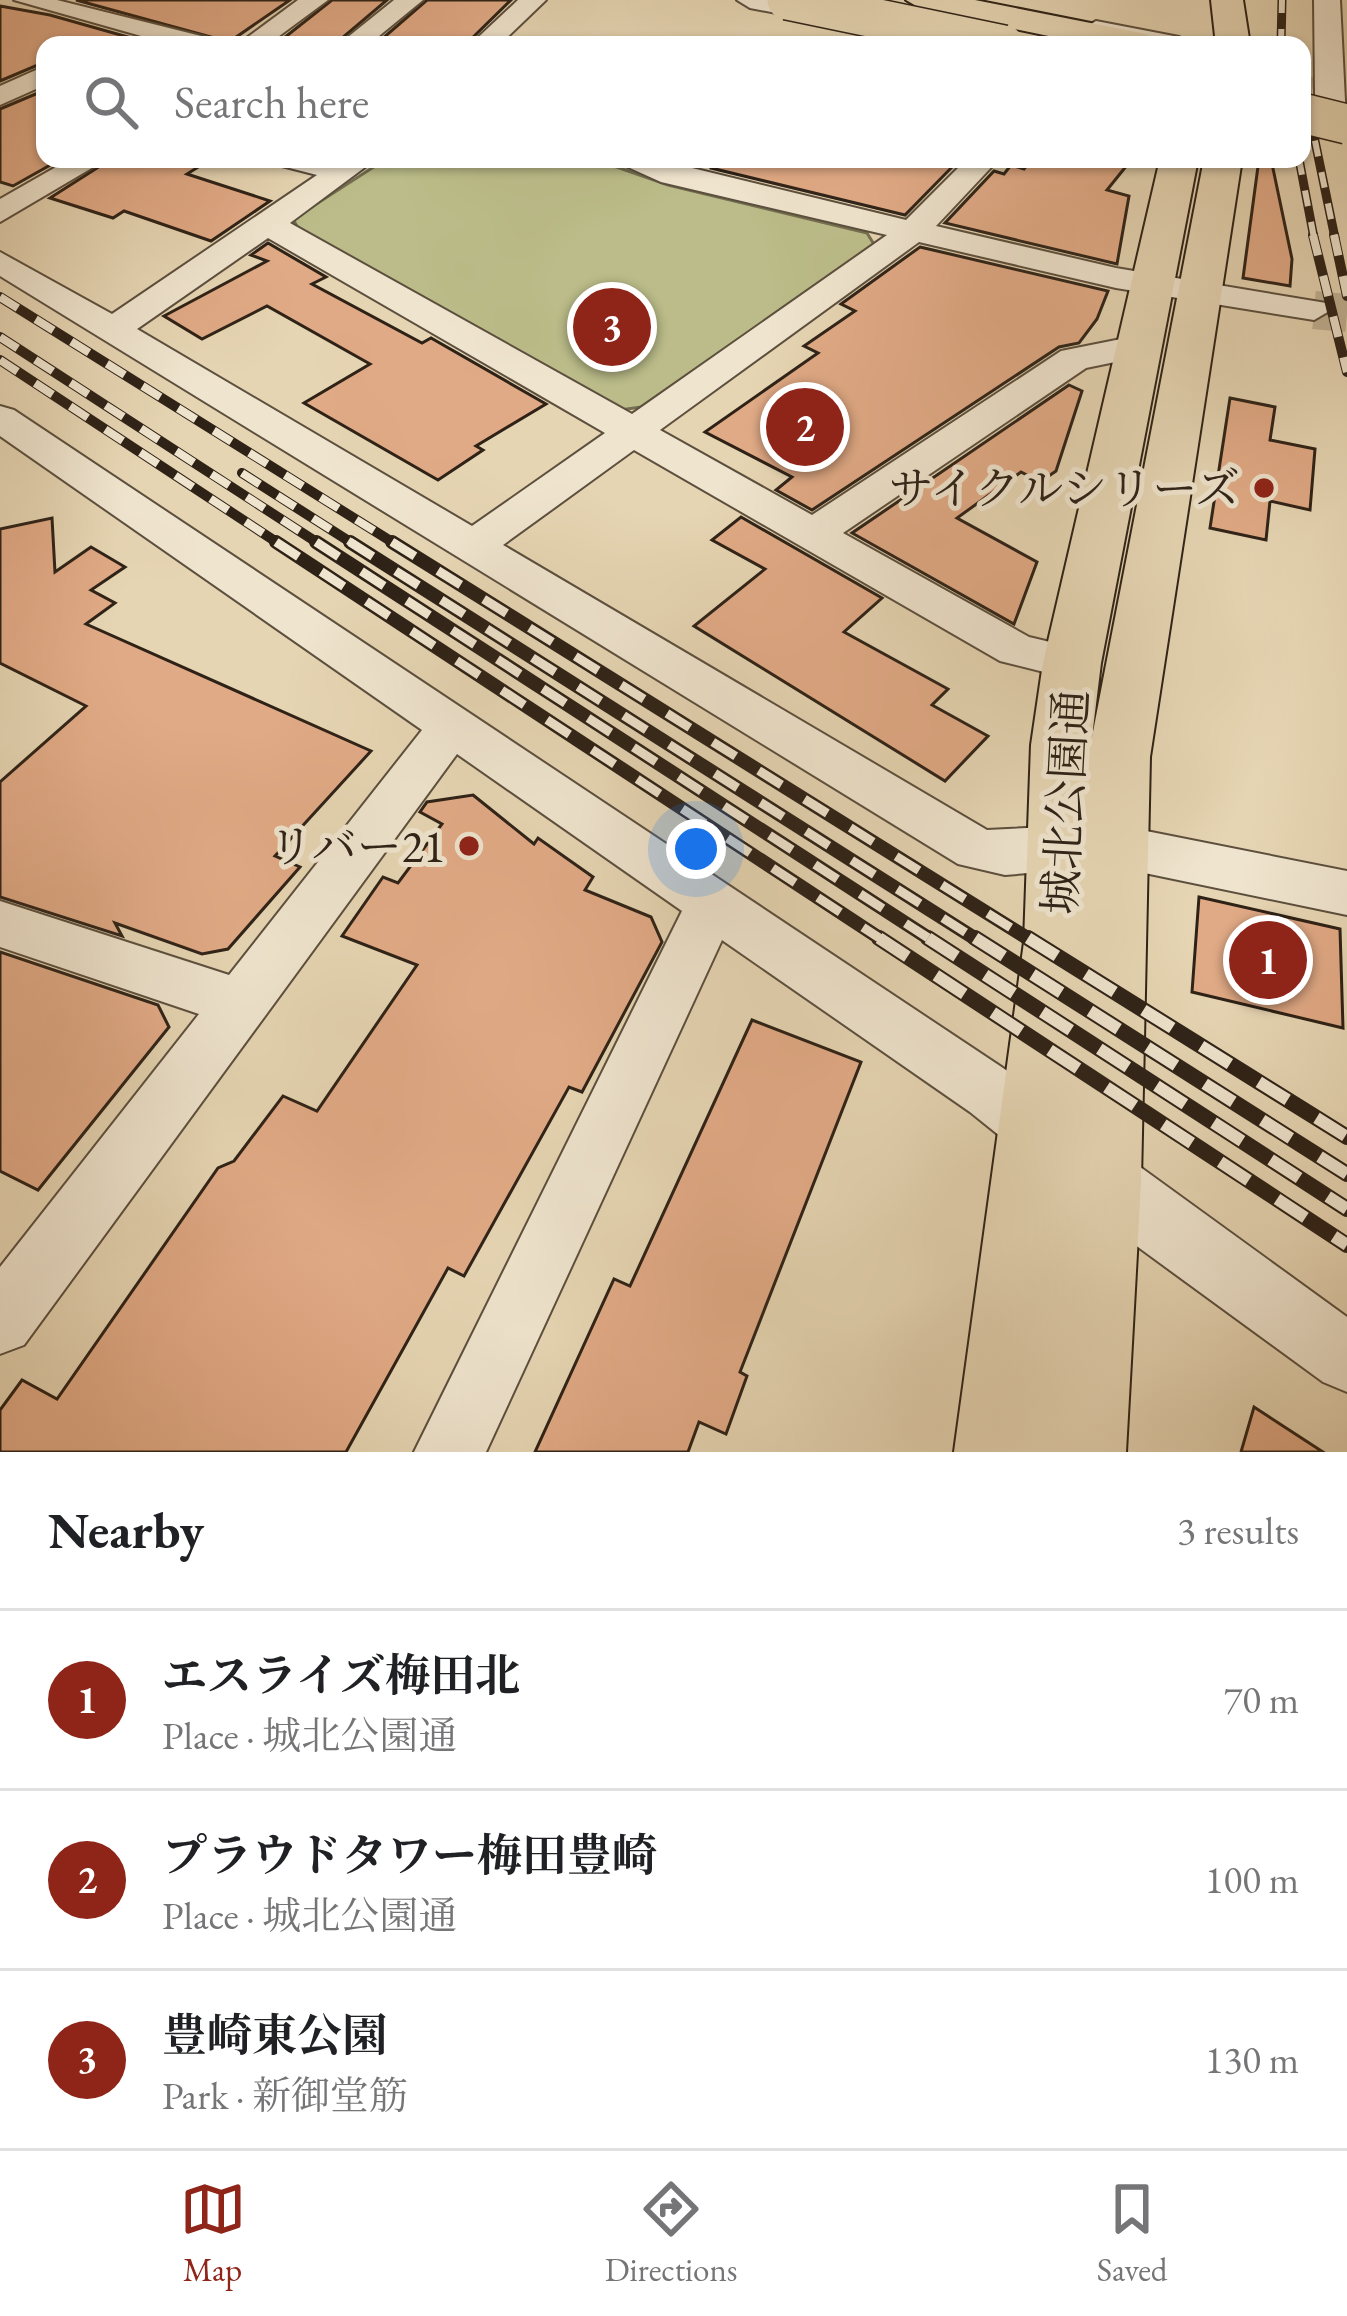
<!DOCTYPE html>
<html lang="en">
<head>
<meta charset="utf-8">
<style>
  body { margin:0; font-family:"EB Garamond","Noto Serif JP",serif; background:#f2f2f2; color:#202124 }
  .you { position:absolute; left:696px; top:849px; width:42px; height:42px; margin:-30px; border:9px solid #fff; border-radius:50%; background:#1a73e8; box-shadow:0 0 0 18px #1a73e833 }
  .badge { display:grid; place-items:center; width:78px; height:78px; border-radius:50%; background:#8f2418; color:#fff; font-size:39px; font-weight:700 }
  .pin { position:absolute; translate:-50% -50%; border:6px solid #fff; box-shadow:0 3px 12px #0006 }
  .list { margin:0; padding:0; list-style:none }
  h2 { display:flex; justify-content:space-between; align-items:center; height:156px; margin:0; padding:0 48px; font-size:51px }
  h2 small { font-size:39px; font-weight:400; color:#757577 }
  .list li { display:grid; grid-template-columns:78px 1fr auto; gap:36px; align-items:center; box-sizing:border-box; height:180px; padding:0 48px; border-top:3px solid #e0e0e0 }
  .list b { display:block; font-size:45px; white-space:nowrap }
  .list p { margin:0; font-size:39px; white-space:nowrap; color:#757577 }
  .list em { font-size:39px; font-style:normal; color:#757577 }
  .icon { flex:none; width:66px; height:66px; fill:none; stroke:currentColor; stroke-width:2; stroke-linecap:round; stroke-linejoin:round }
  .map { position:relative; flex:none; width:1347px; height:1452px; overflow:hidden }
  .search { position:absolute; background:#fff; box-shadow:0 3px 9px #0004; left:36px; right:36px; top:36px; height:132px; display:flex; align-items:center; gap:30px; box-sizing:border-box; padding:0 42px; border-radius:24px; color:#757577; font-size:45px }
  .sheet { height:696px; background:#fff }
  nav { display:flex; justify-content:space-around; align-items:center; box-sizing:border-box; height:168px; border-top:3px solid #e0e0e0; background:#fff; font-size:33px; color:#757577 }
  nav a { display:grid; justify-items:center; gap:6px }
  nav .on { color:#8f2418 }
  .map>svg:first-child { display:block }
  .green { fill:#bbbc89; stroke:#746f50; stroke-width:3 }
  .building { fill:#e1aa86; stroke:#2e2217; stroke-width:3 }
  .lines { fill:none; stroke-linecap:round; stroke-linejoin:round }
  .minor-tunnel-far1 { stroke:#c1b194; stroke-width:28; stroke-dasharray:28 15; stroke-linecap:butt }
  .minor-tunnel { stroke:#c1b194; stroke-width:38; stroke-dasharray:38 18; stroke-linecap:butt }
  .minor-casing { stroke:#5c4f3e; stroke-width:4 }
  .major-casing { stroke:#2e2217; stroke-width:4 }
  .highway-casing { stroke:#2e2217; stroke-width:4 }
  .minor { fill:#efe4ce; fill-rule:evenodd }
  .major { fill:#e6d5b3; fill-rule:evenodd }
  .highway { fill:#e6d5b3; fill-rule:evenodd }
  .rail-far3-casing { stroke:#2e2217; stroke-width:9 }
  .rail-far2-casing { stroke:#2e2217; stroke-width:10 }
  .rail-far1-casing { stroke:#2e2217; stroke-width:14 }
  .rail-casing { stroke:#2e2217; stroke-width:16 }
  .rail-far3 { stroke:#efe4ce; stroke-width:6; stroke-dasharray:16; stroke-linecap:butt }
  .rail-far2 { stroke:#efe4ce; stroke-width:8; stroke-dasharray:21; stroke-linecap:butt }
  .rail-far1 { stroke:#efe4ce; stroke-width:9; stroke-dasharray:27; stroke-linecap:butt }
  .rail { stroke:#efe4ce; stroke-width:12; stroke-dasharray:34; stroke-linecap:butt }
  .highway-bridge-casing { stroke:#2e2217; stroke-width:42; stroke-linecap:butt }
  .highway-bridge { stroke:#e6d5b3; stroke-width:39 }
  .poi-dot { fill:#8f2418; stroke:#efe4ce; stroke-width:4.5 }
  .labels { text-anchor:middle; stroke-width:10; stroke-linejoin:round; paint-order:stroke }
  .poi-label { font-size:45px; fill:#2e2217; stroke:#efe4ce; text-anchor:end }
  .street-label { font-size:45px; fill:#2e2217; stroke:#efe4ce }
</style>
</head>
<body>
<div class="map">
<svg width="1347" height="1452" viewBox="0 0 1347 1452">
  <rect width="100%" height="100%" fill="#e6d5b3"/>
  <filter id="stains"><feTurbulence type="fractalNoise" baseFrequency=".00167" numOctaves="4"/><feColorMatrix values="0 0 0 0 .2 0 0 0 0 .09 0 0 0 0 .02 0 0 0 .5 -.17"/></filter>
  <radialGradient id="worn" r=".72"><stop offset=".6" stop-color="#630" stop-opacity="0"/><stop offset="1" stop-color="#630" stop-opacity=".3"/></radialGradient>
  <path class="green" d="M386,159h208l74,26 199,48 8,13 -234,161 -28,4 -313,-179 -7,-13z"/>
  <g class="building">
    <path d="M76,0h214l-61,42z"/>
    <path d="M332,0h55l-53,45h-59z"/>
    <path d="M427,0h84l-46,45h-90z"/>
    <path d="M0,6l50,9 106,30h-111v17l-45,19z"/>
    <path d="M45,90v69h16l-48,27 -13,-4v-73z"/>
    <path d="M111,159h100l-24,15 83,27 -59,40 -87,-30 -11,7 -63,-20z"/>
    <path d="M712,159h226l18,4 -51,52 -194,-47z"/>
    <path d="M1032,159h100l-25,31 22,6 -12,68 -172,-41 49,-52 10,3 7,-9 13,4z"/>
    <path d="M1259,159h12l21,100 -2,27 -47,-8z"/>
    <path d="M268,243l58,34 -14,7 110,59 9,-5 115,66 -70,42 7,4 -45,30 -134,-77 66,-39 -103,-58 -65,33 -38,-23 103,-55 -16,-6z"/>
    <path d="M920,247l188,44 -11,28 -18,24 -20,4 -247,163 -36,-20 16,-13 -87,-45 113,-79 -14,-7 51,-35 -14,-7z"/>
    <path d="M1069,385l13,6 -26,80 -16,11 -19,-10 -64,46 80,44 -23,62 -162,-91z"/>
    <path d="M1230,398l45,9 -5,33 45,9 -5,61 -40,-9 -4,39 -56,-12z"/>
    <path d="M741,517l141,81 -38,34 104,57 -16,16 56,31 -43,45 -251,-155 71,-57 -53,-29z"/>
    <path d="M52,518l3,54 36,-25 34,20 -34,23 24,13 -29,21 285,127 -96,105 25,11 -72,82 -26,5 -87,-31 7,13 -122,-39v-115l86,-76 -86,-43v-134z"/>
    <path d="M473,795l61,49 4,-6 55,39 -8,13 66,27 11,25 -80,150 -13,-5 -105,189 -16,-8 -102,184h-346v-42l22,-30 35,19 161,-231 16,-7 49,-65 34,15 100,-146 -75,-29 41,-59 15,6 44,-59 -22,-12 7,-10z"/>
    <path d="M1199,897l141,32 3,99 -151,-36z"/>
    <path d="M0,952l158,53 11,22 -131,163 -38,-19z"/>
    <path d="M752,1020l109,42 -121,310 7,4 -21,58 -27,-12 -11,30h-153l79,-173 16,7z"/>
    <path d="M1254,1407l69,45h-82z"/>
  </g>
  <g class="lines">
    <path class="minor-tunnel-far1" d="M1302,89l10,2"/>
    <path class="minor-tunnel" d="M1314,310l33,3"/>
    <g class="minor-casing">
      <g id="minor">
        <path d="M14,0h43l156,39 4,6h-44z"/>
        <path d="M298,0h30l-61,45h-30z"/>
        <path d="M394,0h29l-55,45h-30z"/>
        <path d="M518,0h28l-47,45h-29z"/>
        <path d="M737,0h53l52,15 -13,8 -79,-15z"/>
        <path d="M1314,0h26l7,141 -10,-3 -22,-43z"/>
        <path d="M1096,21l83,16 13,8h-54l-51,-10 -4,-6z"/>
        <path d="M45,66v19l-45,20v-19z"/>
        <path d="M70,159h37l-107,63v-23z"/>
        <path d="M274,159h102l-86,64 342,191 255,-179 -226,-53 -51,-23h45l251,61 61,-61h32l-63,67 180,42 210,35 5,7 -17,10 -198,-32 -197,-46 -259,188 152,85 249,-164 80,-16 13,3 5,8 -5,8 -68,14 -243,165 186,104 59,14 7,12 -7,12 -16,4 -72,-18 -366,-211 -131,95 484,285 124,-6 236,47v44l-236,-49 -106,9 -47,-11 -958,-588v-24l112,62 205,-139 -39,-10zM268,238l337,195 -133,93 -335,-197z"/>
        <path d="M0,406l14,4 998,664 335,243v75l-24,-10 -185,-135 -168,-135 -248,-172 -236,512h-72l268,-541 -225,-157 -433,591 -24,9v-87l199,-253 -199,-67v-46l229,74 193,-245 -422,-294z"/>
      </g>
    </g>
    <g class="major-casing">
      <g id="major">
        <path d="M1211,0h32l7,45h-34z"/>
        <path d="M1160,159h38l-97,504 -9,74 112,-578h38l-92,598 -9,424 -15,271h-172l70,-510 7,-197 12,-82z"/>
      </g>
    </g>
    <g class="highway-casing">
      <path id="highway" d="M906,0h69l171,34 18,11h-72l-169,-35z"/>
    </g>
    <use href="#minor" class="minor"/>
    <use href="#major" class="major"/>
    <use href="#highway" class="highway"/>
    <g class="rail-far3-casing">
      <g id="rail-far3">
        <path d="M1281,45l1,-45"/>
        <path d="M1302,78l33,160"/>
        <path d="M1299,159l15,79"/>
      </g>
    </g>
    <g class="rail-far2-casing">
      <g id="rail-far2">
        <path d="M1313,235l34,137"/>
        <path d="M1334,235l13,61"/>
        <path d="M0,297l397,248"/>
        <path d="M0,337l321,208"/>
        <path d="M0,360l281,185"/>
        <path d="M242,473l113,72"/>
      </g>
    </g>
    <g class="rail-far1-casing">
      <g id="rail-far1">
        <path d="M276,542l608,399"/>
        <path d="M316,542l617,399"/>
        <path d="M350,542l629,399"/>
        <path d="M392,542l640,399"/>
      </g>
    </g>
    <g class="rail-casing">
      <g id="rail">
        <path d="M879,938l468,307"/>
        <path d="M928,938l419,271"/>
        <path d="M975,938l372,236"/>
        <path d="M1028,938l319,199"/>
      </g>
    </g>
    <use href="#rail-far3" class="rail-far3"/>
    <use href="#rail-far2" class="rail-far2"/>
    <use href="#rail-far1" class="rail-far1"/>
    <use href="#rail" class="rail"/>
    <g class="highway-bridge-casing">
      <g id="highway-bridge">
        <path d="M787,0l217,45"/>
        <path d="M1302,113l45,11"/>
      </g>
    </g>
    <use href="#highway-bridge" class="highway-bridge"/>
  </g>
  <g class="poi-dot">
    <circle cx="1264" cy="488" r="12"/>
    <circle cx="469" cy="846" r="12"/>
  </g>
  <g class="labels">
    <g class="poi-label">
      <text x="1240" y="504">サイクルシリーズ</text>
      <text x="445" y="862">リバー21</text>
    </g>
    <g class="street-label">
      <text transform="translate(1065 802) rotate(-87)" y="16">城北公園通</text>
    </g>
  </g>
  <rect width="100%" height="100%" filter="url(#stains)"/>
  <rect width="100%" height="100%" fill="url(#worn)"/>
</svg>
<div class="you"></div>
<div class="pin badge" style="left:1268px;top:960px">1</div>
<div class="pin badge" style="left:805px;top:427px">2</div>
<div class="pin badge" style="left:612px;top:327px">3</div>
<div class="search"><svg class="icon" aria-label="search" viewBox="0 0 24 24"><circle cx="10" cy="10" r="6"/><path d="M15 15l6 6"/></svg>Search here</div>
</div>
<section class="sheet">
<h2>Nearby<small>3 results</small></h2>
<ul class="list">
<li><span class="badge">1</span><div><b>エスライズ梅田北</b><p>Place · 城北公園通</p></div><em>70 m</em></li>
<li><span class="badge">2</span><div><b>プラウドタワー梅田豊崎</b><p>Place · 城北公園通</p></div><em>100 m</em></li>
<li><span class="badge">3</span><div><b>豊崎東公園</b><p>Park · 新御堂筋</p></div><em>130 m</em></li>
</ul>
</section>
<nav>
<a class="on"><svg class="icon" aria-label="map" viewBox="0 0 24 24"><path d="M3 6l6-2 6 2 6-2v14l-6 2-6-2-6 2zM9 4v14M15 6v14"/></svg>Map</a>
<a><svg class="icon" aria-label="directions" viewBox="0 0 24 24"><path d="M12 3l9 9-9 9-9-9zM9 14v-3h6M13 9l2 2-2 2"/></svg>Directions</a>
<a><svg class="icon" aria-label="saved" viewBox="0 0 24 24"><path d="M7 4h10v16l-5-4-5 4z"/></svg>Saved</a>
</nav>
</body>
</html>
